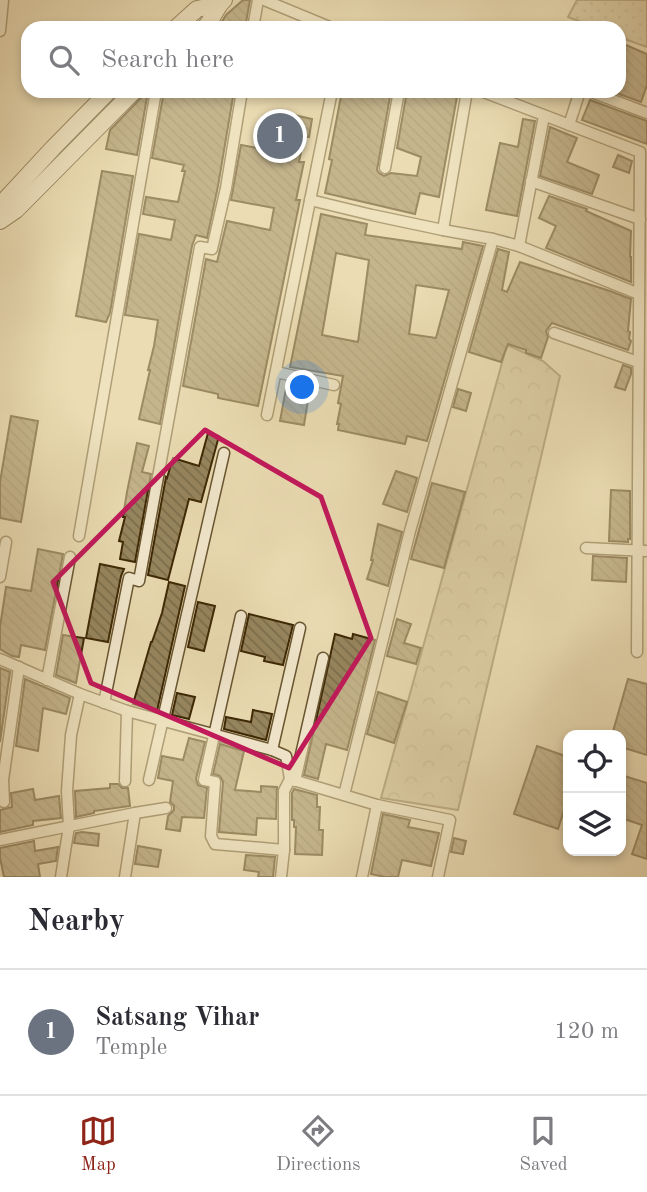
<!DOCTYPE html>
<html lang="en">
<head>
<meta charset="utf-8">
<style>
  body { margin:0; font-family:"Old Standard TT",serif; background:#f2f2f3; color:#2b2b33 }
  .controls { position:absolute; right:21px; bottom:21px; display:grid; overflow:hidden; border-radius:14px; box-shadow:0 4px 10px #0003 }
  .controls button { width:63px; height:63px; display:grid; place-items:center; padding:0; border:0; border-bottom:2px solid #e1e1e2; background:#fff; color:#2b2b33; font:35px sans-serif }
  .you { position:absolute; left:303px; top:388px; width:24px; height:24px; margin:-18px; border:5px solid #fff; border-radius:50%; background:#1a73e8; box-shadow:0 0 0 10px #1a73e833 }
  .badge { display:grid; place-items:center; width:46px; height:46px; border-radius:50%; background:#8f2418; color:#fff; font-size:23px; font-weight:700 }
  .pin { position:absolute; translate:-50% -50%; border:4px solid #fff; box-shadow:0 2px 7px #0006 }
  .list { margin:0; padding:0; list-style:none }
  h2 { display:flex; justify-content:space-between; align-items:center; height:91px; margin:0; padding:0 28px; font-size:30px }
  h2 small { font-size:23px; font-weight:400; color:#7c7c81 }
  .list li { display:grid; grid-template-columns:46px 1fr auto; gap:21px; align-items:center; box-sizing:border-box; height:126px; padding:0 28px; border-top:2px solid #e1e1e2 }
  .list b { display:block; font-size:26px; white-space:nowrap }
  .list p { margin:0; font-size:23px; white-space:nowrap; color:#7c7c81 }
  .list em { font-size:23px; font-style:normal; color:#7c7c81 }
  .icon { flex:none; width:38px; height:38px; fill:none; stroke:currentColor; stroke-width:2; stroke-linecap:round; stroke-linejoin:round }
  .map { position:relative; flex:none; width:647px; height:877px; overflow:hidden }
  .search { position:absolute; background:#fff; box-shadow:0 4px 10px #0003; left:21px; right:21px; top:21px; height:77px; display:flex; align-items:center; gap:18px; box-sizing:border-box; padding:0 24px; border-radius:21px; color:#7c7c81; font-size:26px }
  .sheet { height:217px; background:#fff }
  nav { display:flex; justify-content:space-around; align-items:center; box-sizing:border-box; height:98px; border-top:2px solid #e1e1e2; background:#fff; font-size:19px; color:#7c7c81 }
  nav a { display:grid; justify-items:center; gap:4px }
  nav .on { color:#8f2418 }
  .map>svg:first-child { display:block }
  .grass { fill:url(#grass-dots); stroke:#85724d; stroke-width:2 }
  .forest { fill:url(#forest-crowns); stroke:#85724d; stroke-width:2 }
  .building { fill:url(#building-back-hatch); stroke:#3d2805; stroke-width:2; fill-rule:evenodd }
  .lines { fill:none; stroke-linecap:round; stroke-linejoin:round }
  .minor-casing { stroke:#685530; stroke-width:13 }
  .secondary-casing { stroke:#3d2805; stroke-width:18 }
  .minor { stroke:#f2e8ce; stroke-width:10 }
  .secondary { stroke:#f2e8ce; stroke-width:16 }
  .marked { fill:none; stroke:#c2185b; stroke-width:5; stroke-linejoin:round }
</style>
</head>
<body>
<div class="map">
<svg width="647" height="877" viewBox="0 0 647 877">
  <defs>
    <pattern id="grass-dots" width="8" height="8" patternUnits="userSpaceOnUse" patternTransform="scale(1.75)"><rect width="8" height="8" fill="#cdbd95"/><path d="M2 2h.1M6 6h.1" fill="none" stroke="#b1a27f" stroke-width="1.8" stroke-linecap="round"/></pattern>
    <pattern id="forest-crowns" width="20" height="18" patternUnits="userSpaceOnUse" patternTransform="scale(1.75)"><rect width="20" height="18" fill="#cdbd95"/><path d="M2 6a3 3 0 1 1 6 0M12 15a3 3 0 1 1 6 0" fill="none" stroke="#b1a27f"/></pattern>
    <pattern id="building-back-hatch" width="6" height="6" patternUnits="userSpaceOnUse" patternTransform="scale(1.75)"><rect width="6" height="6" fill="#97865f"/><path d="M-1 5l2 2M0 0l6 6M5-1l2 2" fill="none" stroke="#7c6e4c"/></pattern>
  </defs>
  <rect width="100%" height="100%" fill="#ebdcb3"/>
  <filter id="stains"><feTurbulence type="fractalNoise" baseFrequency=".00286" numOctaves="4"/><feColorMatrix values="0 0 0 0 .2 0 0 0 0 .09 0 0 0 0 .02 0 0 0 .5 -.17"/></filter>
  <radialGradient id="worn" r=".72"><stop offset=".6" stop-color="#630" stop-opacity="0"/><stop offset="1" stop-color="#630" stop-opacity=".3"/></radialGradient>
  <path class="grass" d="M577,0h70v47l-28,-10v-9h-22l-29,-11z"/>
  <path class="forest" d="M507,345l36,16 17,15 -102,434 -77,-12z"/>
  <g class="building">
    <path d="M243,0h7l-5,28h-27l8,-13z"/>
    <path d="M619,42l28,12v31l-6,17 -30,-11h8z"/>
    <path d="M144,91h4l-11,64 -31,-6 4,-19 31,-32z"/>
    <path d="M164,91h70l-16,95 -11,52 -11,-3 -4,11 -32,178 -21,-5 11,-49h-2l6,-24 4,-26 -33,-5 14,-81 32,6 4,-20 -32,-6 3,-17 32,5 7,-31h-3l2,-6 -32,-7z"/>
    <path d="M342,91h49l-14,79 2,3 5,3 7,-3 26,3 4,-19 -24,-9 10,-57h51l-19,106 -19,-4 -5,21 -90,-21 7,-33 -3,-1z"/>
    <path d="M590,100l57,21v23l-65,-24z"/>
    <path d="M276,111l36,8 -3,18 -5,-1 -5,26h5l-8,38h4l-42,206 -40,-8v-4l-35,-8 23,-127 11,3 10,-41 43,9 4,-22 -43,-8 10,-55 32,6 4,-20 -5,-1z"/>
    <path d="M523,119l12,2 -18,95 -31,-6 14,-67 18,4z"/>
    <path d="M550,127l27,11 -10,24 32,13 -7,19 -52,-18z"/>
    <path d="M618,155l14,6 -3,12 -16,-6z"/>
    <path d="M102,171l31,5 -23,137 -4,9 -30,-6z"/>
    <path d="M549,196l38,13 -1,2 45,20 -1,26h1v25l-85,-34 10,-22 -17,-8z"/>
    <path d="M321,214l46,10 -2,11 97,14 1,-7 20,4 -56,195 -20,-5 -2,8 -67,-14 1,-6h-2l4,-20 -3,-1 5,-27 -53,-9zM336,253l33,7 -11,82 -36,-7zM416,285l33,5 -13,48 -27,-4z"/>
    <path d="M498,249l11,3 -7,38 5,2 13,-30 90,29 21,8 -3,32 2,1 -1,7 2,2 -3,9 -76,-27 -6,8 2,6 -7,21 -15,-5v-3l-18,-6 -7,18 -32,-10z"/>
    <path d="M623,365l8,3v6l-6,16 -10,-3z"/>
    <path d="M287,383l23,5 -6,37 -24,-4z"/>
    <path d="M458,389l13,4 -5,18 -13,-4z"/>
    <path d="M11,416l27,5 -17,101 -21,-4v-36z"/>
    <path d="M208,433l11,3 -18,66 -12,-3 -21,81 -20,-5 18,-98 1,1 6,-20 26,8z"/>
    <path d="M137,443l12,3 -7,26 9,2 -16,88 -15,-3 3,-17 -4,-1 6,-24h-2l4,-25z"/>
    <path d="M396,471l21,7 -10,34 -24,-8z"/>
    <path d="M432,483l33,9 -21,76 -33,-9z"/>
    <path d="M611,490l19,1v48h-2v3l-19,-1z"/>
    <path d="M378,524l24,8 -14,54 -21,-7 6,-19h-2z"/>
    <path d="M38,549l25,5 -18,96 -24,-5 -2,12 -7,-1 -12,-7v-22l6,-40 25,4z"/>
    <path d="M593,556l34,2 -1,24 -34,-2z"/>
    <path d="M100,564l24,5 -3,7 -13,66 -22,-4z"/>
    <path d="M169,582l16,4 -28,125 -24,-7 18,-62h1l10,-29z"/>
    <path d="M198,602l17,4 -11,45 -16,-4z"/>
    <path d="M249,614l44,11 -10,40 -19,-4 1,-4 -24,-6z"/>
    <path d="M397,619l14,5 -7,19 17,5 -5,16 -29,-8z"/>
    <path d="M335,634l17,5 1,-5 22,6 -28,110 -21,-6 -8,35 -14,-4z"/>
    <path d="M63,635l21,3 -8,45 -20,-8z"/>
    <path d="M0,668l10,4 -10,70z"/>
    <path d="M25,679l45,19 -4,16 -23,-6 -5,43 -22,-5z"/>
    <path d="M628,679l19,5v71l-26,-8v-12h-9z"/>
    <path d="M378,692l29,10 -13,41 -27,-9z"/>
    <path d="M177,693l18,4 -6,22 -17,-4z"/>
    <path d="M253,710l19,4 -6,26 -42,-11 2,-12 25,5z"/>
    <path d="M189,738l16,4 -9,37 2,6 9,3 -3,30 -22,-1 -2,14 -14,-2 2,-13 6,-6v-4l-4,-4 3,-21 -15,-3 4,-22 21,4z"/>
    <path d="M220,744l24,7 -9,39 26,2v-6l16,1 -1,32 -19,-1 -1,17 -37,-3 4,-50 -3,-6 -7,-2z"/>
    <path d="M537,746l31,11v41l-10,31 -44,-15z"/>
    <path d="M621,775l26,8v76l-15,-5 10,-29 -21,-7z"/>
    <path d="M110,784h8l4,4h6l2,18 -36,5v2l-18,4 -1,-26 35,-3z"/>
    <path d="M33,789l2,11 24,-4 2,22 -28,3v4l-33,7v-22l12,-3 -1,-14z"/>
    <path d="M294,789l23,6v12h3l-1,23h4l-1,25 -27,-1 1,-27h-2v-7h-2v-27z"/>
    <path d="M383,814l27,6 -2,7 31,6 -8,33 -29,-6 -4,17h-13l-14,-3z"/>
    <path d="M82,832l17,2 -1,12 -24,-3 2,-10z"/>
    <path d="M454,838l12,3 -3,13 -12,-2z"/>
    <path d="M34,841l1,10 23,-4 -2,14 -18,3 2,13h-36l-4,-19v-10z"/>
    <path d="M138,846l23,4 -3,17 -23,-3z"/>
    <path d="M246,855l29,2 -2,20h-15l1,-5 -15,-2z"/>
  </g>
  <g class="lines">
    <g class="minor-casing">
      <g id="minor">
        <path d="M264,0l68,28"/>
        <path d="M253,28l5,-28"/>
        <path d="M0,31l3,-31"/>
        <path d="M481,91l159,61 -3,500"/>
        <path d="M589,91l58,22"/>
        <path d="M569,125l11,-34"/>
        <path d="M385,168l14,-77"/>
        <path d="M531,181l109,38"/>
        <path d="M310,200l62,15 71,15"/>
        <path d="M493,239l26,7 120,48"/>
        <path d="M519,246l25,-130"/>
        <path d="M554,333l84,29"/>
        <path d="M276,372l58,13"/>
        <path d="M267,415l65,-324"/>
        <path d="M79,536l77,-445"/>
        <path d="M586,548l61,3"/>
        <path d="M0,577l6,-35"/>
        <path d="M241,616l-37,164 11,2 -4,54 4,8 69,6"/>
        <path d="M0,659l80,35 47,17 145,39 14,6 4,23 -6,12v59l-3,27"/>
        <path d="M47,680l23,-123"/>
        <path d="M104,703l25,-125 10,3 61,-334 12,2 14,-61 16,-97"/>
        <path d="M272,750l28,-122"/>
        <path d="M290,779l87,26 73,15 -12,57"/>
        <path d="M149,780l75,-327"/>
        <path d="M125,781l2,-70"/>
        <path d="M295,781l28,-123"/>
        <path d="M344,795l66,-264 83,-292 -50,-9 24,-139"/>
        <path d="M4,802l-1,-22 16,-113"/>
        <path d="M0,840l135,-27 31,-5"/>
        <path d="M61,877l8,-51 -2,-35 4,-56 9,-41"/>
        <path d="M125,877l10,-64"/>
        <path d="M362,877l15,-72"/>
      </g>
    </g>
    <g class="secondary-casing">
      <g id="secondary">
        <path d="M176,28l21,-19 21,-4"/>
        <path d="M204,28c9,-8 11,-20 20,-28"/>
        <path d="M0,219l4,-18 49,-53 56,-57"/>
        <path d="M0,221l16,-11 118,-119"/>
      </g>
    </g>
    <use href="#minor" class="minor"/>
    <use href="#secondary" class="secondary"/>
  </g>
  <path d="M0 0H647V877H0ZM205,430l116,67 50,141 -82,130 -198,-85 -38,-101z" fill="#ebdcb3" fill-opacity=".55" fill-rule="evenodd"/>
  <path class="marked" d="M205,430l116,67 50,141 -82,130 -198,-85 -38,-101z"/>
  <rect width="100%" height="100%" filter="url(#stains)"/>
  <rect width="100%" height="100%" fill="url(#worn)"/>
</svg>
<div class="controls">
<button><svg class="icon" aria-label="locate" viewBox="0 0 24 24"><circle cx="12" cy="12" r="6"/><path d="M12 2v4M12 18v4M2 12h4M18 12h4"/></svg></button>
<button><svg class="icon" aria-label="layers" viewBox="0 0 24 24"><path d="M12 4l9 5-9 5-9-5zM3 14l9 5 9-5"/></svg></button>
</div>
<div class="you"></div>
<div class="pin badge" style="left:280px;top:136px;background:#6b7280">1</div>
<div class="search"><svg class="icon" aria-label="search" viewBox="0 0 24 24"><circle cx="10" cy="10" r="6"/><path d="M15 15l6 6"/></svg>Search here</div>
</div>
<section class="sheet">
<h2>Nearby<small></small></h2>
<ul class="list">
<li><span class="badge" style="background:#6b7280">1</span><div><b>Satsang Vihar</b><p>Temple</p></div><em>120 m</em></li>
</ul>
</section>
<nav>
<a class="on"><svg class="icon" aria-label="map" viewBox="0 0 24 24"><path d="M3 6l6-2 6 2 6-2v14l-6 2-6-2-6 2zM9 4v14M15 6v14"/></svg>Map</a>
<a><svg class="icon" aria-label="directions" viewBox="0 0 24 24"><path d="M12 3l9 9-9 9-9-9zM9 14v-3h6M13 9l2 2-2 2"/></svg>Directions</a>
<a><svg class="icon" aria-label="saved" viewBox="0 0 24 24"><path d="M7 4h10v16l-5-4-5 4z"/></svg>Saved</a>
</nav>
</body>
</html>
